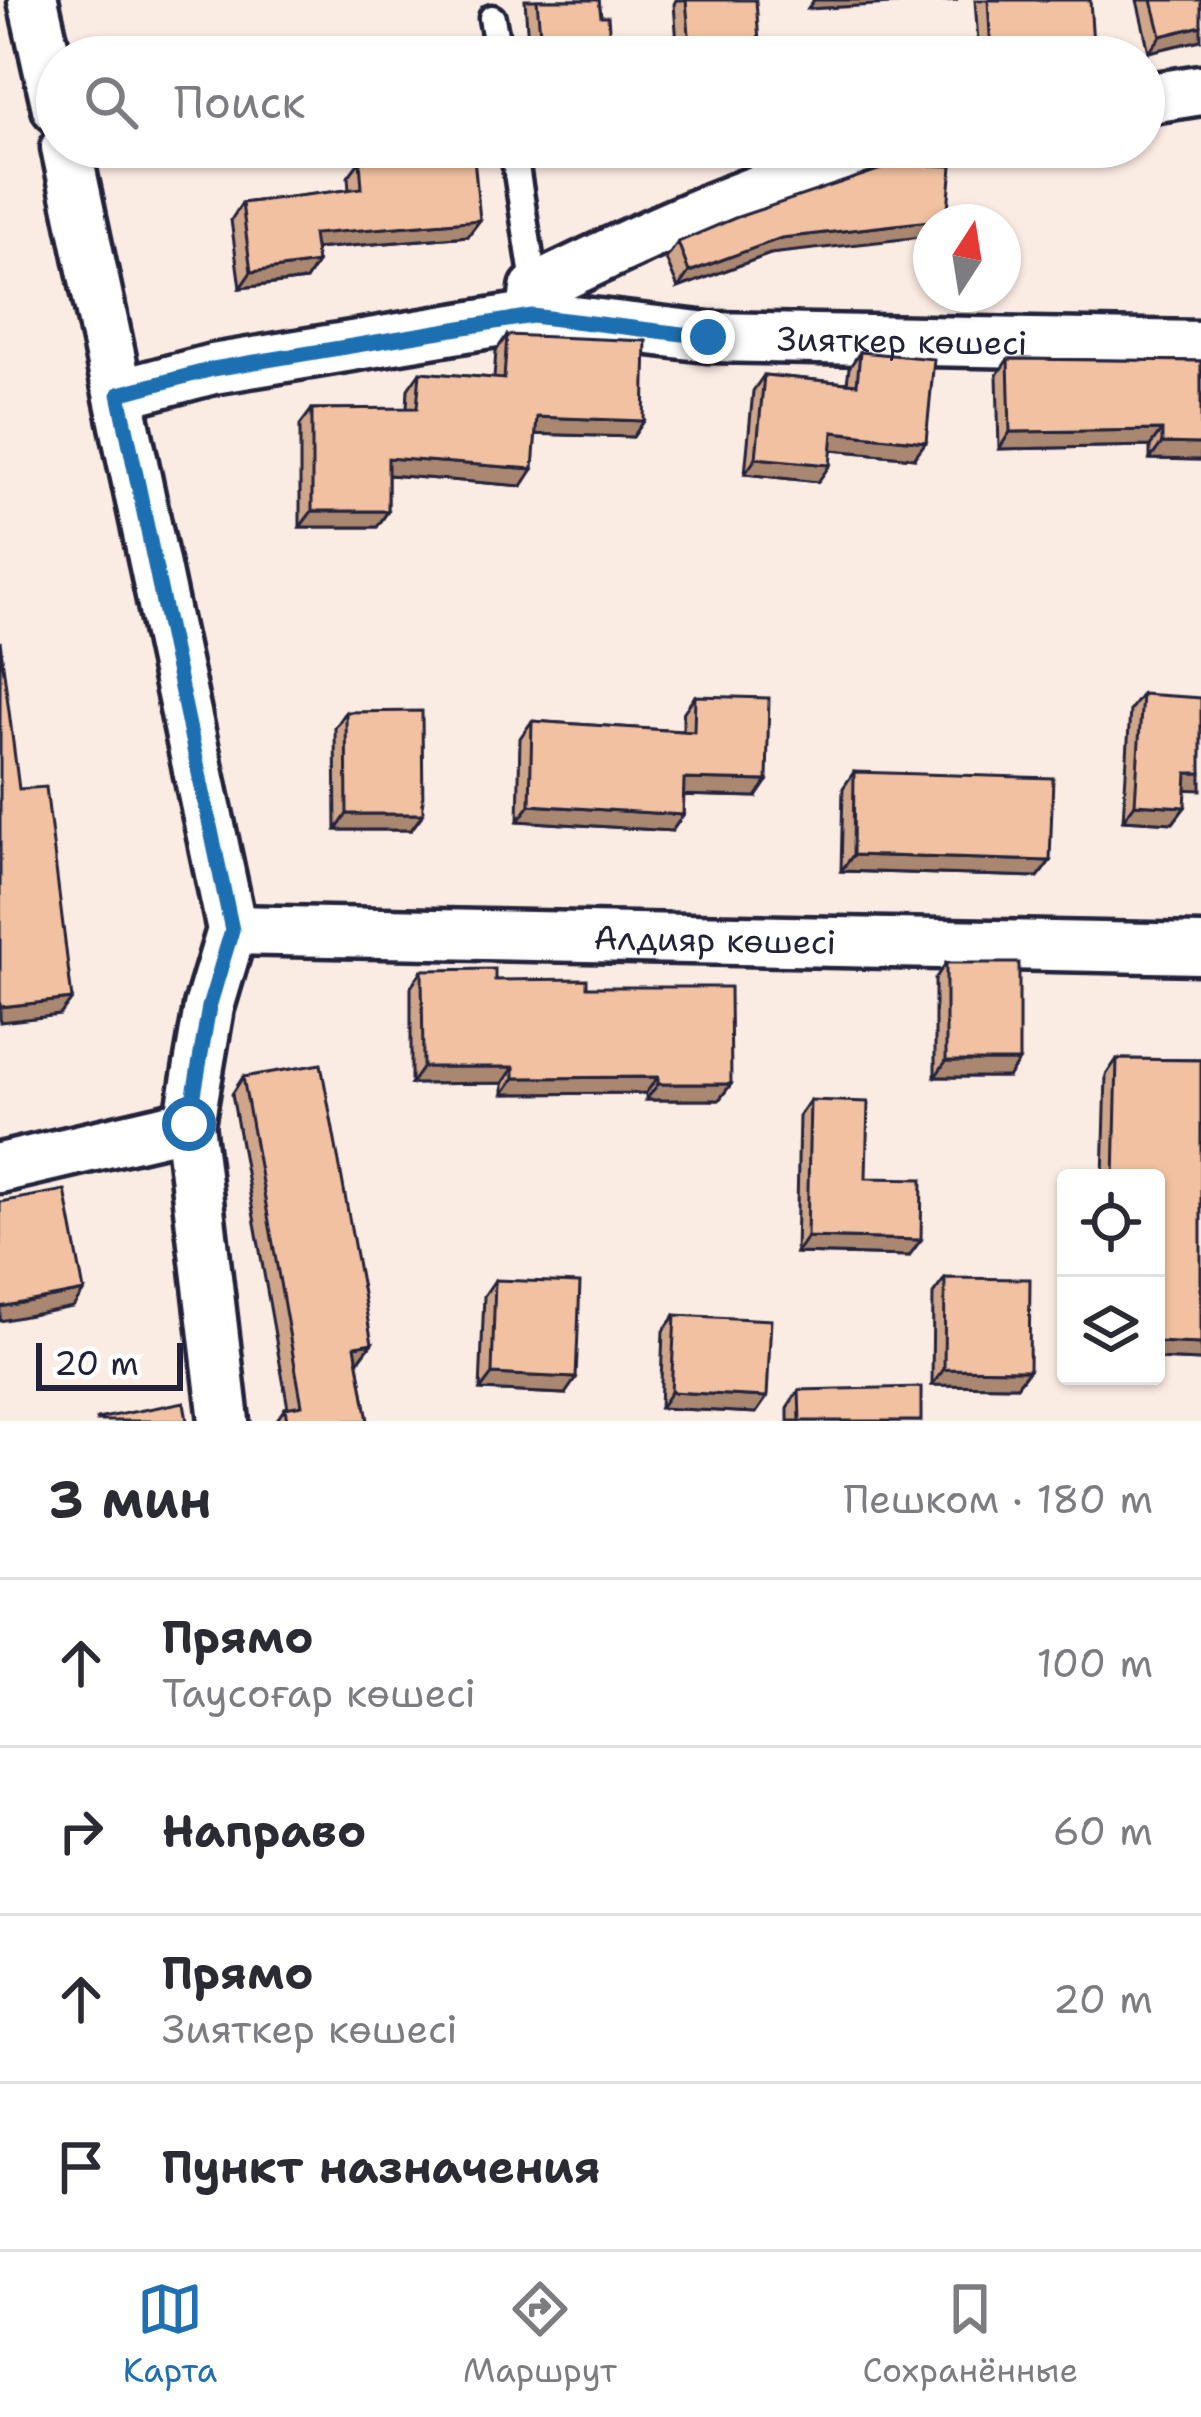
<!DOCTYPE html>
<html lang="ru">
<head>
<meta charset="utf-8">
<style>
  body { margin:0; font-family:"Shantell Sans",sans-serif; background:#f7f7f7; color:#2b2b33 }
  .controls { position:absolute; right:36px; bottom:36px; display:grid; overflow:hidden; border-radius:12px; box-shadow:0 3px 9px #0004 }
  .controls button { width:108px; height:108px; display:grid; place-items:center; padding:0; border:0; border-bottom:3px solid #e1e1e2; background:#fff; color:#2b2b33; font:60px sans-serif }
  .compass { position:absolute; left:913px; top:204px; width:108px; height:108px; border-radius:50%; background:#fff; box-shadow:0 3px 9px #0004; rotate:12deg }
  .scale { position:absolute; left:36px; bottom:30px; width:147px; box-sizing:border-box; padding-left:12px; border:6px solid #22223b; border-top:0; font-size:33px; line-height:42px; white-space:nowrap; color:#22223b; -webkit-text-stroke:9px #fff; paint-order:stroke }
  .stop { position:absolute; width:36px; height:36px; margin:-27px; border:9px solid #1f6fb2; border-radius:50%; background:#fff }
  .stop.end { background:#1f6fb2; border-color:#fff; box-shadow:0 3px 12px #0008 }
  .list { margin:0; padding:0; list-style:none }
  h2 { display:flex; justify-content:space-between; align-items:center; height:156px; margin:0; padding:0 48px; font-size:51px }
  h2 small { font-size:39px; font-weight:400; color:#7c7c81 }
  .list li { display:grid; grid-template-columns:78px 1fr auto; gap:36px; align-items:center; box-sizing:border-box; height:168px; padding:0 48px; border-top:3px solid #e1e1e2 }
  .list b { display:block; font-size:45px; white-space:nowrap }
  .list p { margin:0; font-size:39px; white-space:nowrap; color:#7c7c81 }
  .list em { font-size:39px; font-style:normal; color:#7c7c81 }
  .icon { flex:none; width:66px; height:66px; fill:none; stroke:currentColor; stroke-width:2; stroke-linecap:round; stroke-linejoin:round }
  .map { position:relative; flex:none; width:1201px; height:1421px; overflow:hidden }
  .search { position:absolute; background:#fff; box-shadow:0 3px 9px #0004; left:36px; right:36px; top:36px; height:132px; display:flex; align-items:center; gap:30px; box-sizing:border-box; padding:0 42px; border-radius:66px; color:#7c7c81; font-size:45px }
  .sheet { height:828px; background:#fff }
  nav { display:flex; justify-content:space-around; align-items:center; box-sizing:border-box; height:168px; border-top:3px solid #e1e1e2; background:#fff; font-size:33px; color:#7c7c81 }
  nav a { display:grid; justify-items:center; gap:6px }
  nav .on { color:#1f6fb2 }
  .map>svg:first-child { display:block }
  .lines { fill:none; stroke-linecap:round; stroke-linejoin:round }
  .lane-casing { stroke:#22223b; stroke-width:33 }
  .street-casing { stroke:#22223b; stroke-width:57 }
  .lane { stroke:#fff; stroke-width:24 }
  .street { stroke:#fff; stroke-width:48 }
  .wall { fill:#cfa68a; stroke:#22223b; stroke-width:3 }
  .shaded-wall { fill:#a98771; stroke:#22223b; stroke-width:3 }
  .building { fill:#f1c1a1; stroke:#22223b; stroke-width:3 }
  .route { stroke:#1f6fb2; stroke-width:15 }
  .labels { text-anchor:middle; stroke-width:12; stroke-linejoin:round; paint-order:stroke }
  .street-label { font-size:33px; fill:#22223b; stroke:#fff }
</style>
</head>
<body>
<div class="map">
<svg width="1201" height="1421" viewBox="0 0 1201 1421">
  <rect width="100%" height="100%" fill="#fbece3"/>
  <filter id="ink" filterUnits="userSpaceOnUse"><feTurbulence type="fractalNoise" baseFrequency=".00833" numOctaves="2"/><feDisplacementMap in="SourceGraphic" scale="24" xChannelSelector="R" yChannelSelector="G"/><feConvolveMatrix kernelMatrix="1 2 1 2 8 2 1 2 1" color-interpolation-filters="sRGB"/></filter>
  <g filter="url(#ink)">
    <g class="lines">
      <g class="lane-casing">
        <g id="lane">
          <path d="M492,18l7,39"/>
          <path d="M513,147l22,142"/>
        </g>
      </g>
      <g class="street-casing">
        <g id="street">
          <path d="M33,0l24,108"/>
          <path d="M1144,99l57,-9"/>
          <path d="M66,147l166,783 -23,77 -20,117 35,297"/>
          <path d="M532,316l3,-27c118,-58 236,-112 364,-142"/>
          <path id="s1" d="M119,394l94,-25 319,-53 176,21 493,9"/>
          <path id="s2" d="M232,930l969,19"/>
          <path d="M0,1168l189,-44"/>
        </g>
      </g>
      <use href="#lane" class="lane"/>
      <use href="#street" class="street"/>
    </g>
    <g class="wall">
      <path d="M525,0h74l2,16 10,41h-82z"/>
      <path d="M676,0h10l74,57h-82l-4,-53z"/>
      <path d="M975,0h115l-6,57h-105z"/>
      <path d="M1137,0h64l-52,52z"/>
      <path d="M415,147h58l-5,89 -153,13 2,14 -11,17 -66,8 -9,-68 11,-17 107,-13 -1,-13 12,-16 56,-5z"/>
      <path d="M947,219l-2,3h-14l-161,32 -92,34 -12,-29 12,-17z"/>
      <path d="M507,335l137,86 -11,16 -97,-3 -14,52 -134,-11v36l-11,16h-77v-102l12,-16h95l1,-20 12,-17 74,6 2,-27z"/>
      <path d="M860,352l54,106 -83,-8 -13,32 -73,-8 8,-83 11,-16 83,8 2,-15z"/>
      <path d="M1008,359l193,2v99l-51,-1v-13l-151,3 -2,-74z"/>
      <path d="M1142,694l43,113 -12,16 -50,-3 7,-110z"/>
      <path d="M695,696l61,101 -72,-2 -1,20 -11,16 -154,-10 2,-83 12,-17 151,10v-18z"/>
      <path d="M346,712l77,102 -12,16h-75l-1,-102z"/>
      <path d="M854,772l196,89 -12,16 -197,-6 2,-83z"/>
      <path d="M946,963l62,114h-73v-98z"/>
      <path d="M422,970l73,10 92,7 144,97 -12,16h-73v-7l-143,1v-11l-92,1v-97z"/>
      <path d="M1117,1059l84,1 -1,301 -44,-2v-181h-53l3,-103z"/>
      <path d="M243,1077l129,266 -12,16 -3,1 11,61h-92l9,-13h3l-56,-314z"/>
      <path d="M810,1100l56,78 43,78 -113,-3 3,-137z"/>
      <path d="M945,1278l84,92 -12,16 -85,-1 1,-91z"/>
      <path d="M495,1280l70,114 -85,-4 4,-94z"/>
      <path d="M675,1315l92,82 -11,16 -96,-5 3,-77z"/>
      <path d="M799,1390l122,31h-133v-15z"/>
    </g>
    <g class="shaded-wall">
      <path d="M814,0h144l-150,9z"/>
      <path d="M1201,26v14l-52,12 12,-16z"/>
      <path d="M1093,44l-9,13h-97l4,-5z"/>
      <path d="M947,219l-2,3h-14v14l-161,18 -92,34 11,-16 92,-34z"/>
      <path d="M480,220l-12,16 -166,14 11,-16z"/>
      <path d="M317,263l-11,17 -66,8 11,-16z"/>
      <path d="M537,417l107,4 -11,16 -107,-3z"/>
      <path d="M1162,430l-12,16 -151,3 11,-17z"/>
      <path d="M833,432l93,10 -12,16 -92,-9z"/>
      <path d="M1162,443l39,1v16l-51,-1z"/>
      <path d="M388,458l145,11 -11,17 -145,-12z"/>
      <path d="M756,458l74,7 -12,17 -73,-8z"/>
      <path d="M312,511h76l-11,16h-77z"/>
      <path d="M1187,773h14v17l-26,-1z"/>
      <path d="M684,779l83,2 -11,16 -83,-2z"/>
      <path d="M1135,804l50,3 -12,16 -50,-3z"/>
      <path d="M530,805l153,10 -11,16 -154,-10z"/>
      <path d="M347,814h76l-12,16h-75z"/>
      <path d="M853,855l197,6 -12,16 -197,-6z"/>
      <path d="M72,999l-12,16 -60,7v-15z"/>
      <path d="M946,1061h73l-11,16h-73z"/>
      <path d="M423,1067h91l-11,16 -92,1z"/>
      <path d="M658,1077l-12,16 -143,1 11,-16z"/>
      <path d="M658,1084h73l-12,16h-73z"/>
      <path d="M807,1237l114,3 -12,16 -113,-3z"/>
      <path d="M84,1291l-11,16 -73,14v-14z"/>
      <path d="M1156,1342l45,2v15l-1,2 -44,-2z"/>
      <path d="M372,1343l-12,16 -17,3 12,-16z"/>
      <path d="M944,1369l85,1 -12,16 -85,-1z"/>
      <path d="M492,1374l84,4 -11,16 -85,-4z"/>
      <path d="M671,1392l96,5 -11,16 -96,-5z"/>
    </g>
    <g class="building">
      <path d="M537,0h62l2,16h7l3,41h-69z"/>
      <path d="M686,0h70l4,57h-69z"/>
      <path d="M988,0h102l3,44 -102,8z"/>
      <path d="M1152,0h49v26l-40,10z"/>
      <path d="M428,147h45l7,73 -167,14 4,29 -66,9 -9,-69 120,-15 -2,-27 69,-6z"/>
      <path d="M896,164l56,2 -5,53 -166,19 -92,34 -11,-30 57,-24z"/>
      <path d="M507,335l139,6 -2,80 -107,-4 -4,52 -145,-11v53h-76v-102l105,-1 3,-36 84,7z"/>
      <path d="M860,352l74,7 -8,83 -93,-10 -3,33 -74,-7 8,-83 93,9z"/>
      <path d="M1008,359l193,2v83l-39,-1v-13l-152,2z"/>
      <path d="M0,641l19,148 27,-2 26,212 -72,8z"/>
      <path d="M1142,694l59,4v75h-14l-2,34 -50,-3z"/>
      <path d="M695,696l74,2 -2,83 -83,-2 -1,36 -153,-10 2,-84 162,11z"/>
      <path d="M422,711l1,103h-76l-1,-102z"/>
      <path d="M854,772l199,6 -3,83 -197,-6z"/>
      <rect x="946" y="963" width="73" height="98"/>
      <path d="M495,969v11l92,-1v8h143l1,97h-73v-7l-144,1v-11h-91l-1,-97z"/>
      <path d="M1117,1059l84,1v284l-45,-2v-164h-42z"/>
      <path d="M321,1064l51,279 -17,3 13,75h-81l-2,-13 17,-3 -59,-328z"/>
      <path d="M810,1100l58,2 -2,76 56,1 -1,61 -114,-3z"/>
      <path d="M65,1190l19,101 -84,16v-105z"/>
      <path d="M945,1278l85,1 -1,91 -85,-1z"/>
      <path d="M495,1280l85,3 -4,95 -84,-4z"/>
      <path d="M675,1315l96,5 -4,77 -96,-5z"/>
      <path d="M921,1387v34h-121l-1,-31z"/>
      <path d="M184,1402l3,19h-90v-2z"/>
    </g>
  </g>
  <g class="lines" filter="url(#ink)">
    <path class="route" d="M189,1124l20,-117 23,-77 -113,-536 94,-25 319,-53 176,21"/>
  </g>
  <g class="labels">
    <g class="street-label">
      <text dy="12" stroke="none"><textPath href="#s1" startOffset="792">Зияткер көшесі</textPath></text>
      <text dy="12" stroke="none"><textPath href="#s2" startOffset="483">Алдияр көшесі</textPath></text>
    </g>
  </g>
</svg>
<div class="controls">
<button><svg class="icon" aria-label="locate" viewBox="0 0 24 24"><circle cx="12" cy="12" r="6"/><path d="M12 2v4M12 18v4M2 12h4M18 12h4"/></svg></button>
<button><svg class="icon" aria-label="layers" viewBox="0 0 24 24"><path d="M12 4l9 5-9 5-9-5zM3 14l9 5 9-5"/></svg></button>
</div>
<svg class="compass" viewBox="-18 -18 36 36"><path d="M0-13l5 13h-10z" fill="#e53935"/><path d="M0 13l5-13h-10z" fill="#7c7c81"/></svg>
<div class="scale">20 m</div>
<div class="stop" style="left:189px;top:1124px"></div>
<div class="stop end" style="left:708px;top:337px"></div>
<div class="search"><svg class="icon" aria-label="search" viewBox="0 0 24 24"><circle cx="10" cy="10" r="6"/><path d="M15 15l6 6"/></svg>Поиск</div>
</div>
<section class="sheet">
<h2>3 мин<small>Пешком · 180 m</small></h2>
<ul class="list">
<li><svg class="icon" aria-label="ahead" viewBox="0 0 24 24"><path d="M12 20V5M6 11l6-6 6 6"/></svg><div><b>Прямо</b><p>Тауcоғар көшесі</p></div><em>100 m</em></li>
<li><svg class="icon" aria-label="right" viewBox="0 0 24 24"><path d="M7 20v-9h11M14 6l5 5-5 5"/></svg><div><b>Направо</b></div><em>60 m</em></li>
<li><svg class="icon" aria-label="ahead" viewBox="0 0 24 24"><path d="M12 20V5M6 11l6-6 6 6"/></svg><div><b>Прямо</b><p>Зияткер көшесі</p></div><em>20 m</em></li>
<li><svg class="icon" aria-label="arrive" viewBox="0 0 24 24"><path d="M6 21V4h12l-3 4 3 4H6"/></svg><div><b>Пункт назначения</b></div></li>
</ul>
</section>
<nav>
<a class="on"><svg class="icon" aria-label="map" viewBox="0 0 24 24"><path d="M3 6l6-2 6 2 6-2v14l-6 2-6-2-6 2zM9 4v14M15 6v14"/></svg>Карта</a>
<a><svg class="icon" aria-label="directions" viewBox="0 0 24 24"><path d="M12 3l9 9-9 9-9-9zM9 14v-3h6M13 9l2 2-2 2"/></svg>Маршрут</a>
<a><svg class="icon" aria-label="saved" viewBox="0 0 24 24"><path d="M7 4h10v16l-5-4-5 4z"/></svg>Сохранённые</a>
</nav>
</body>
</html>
